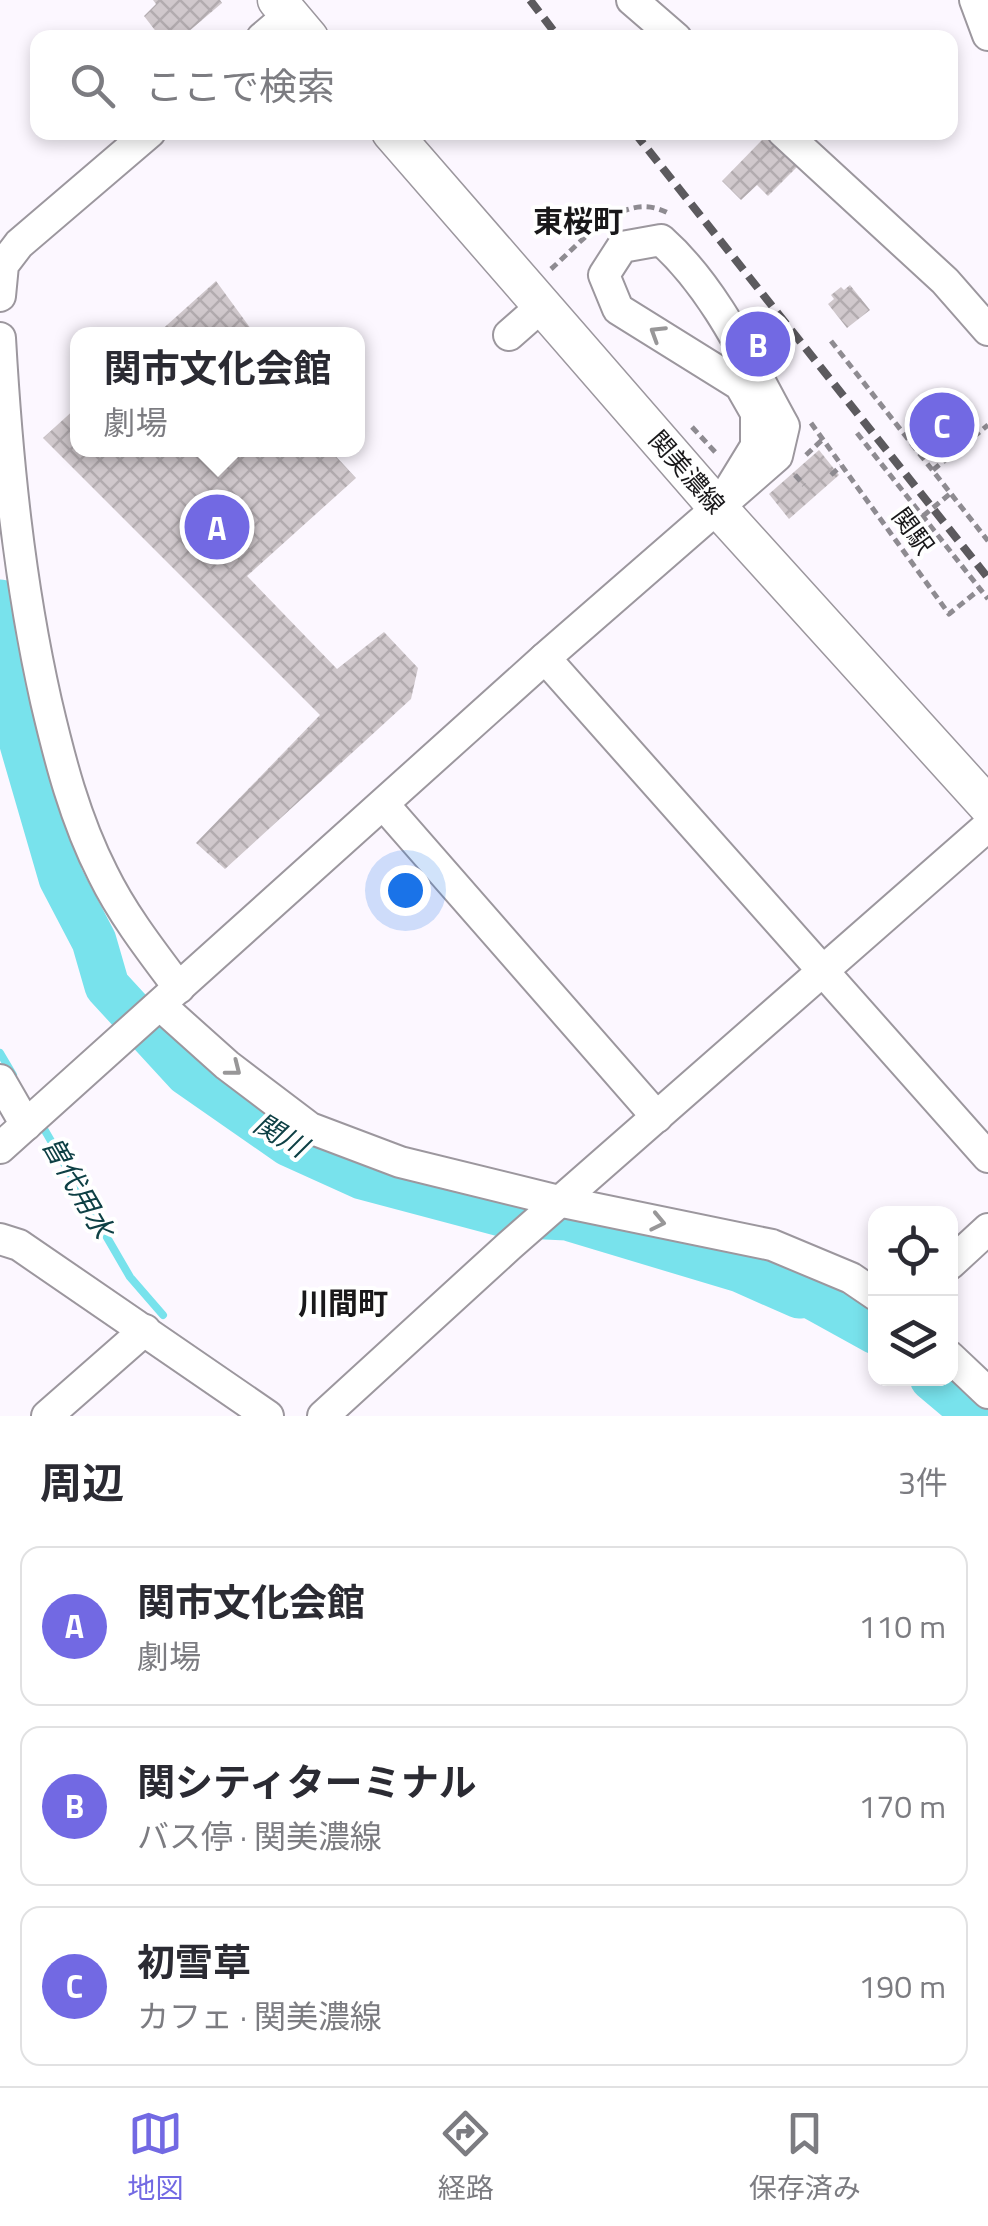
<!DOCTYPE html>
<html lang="ja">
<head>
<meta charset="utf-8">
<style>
  body { margin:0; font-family:"Titillium Web","Noto Sans JP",sans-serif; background:#f2f2f3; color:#2b2b33 }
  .controls { position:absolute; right:30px; bottom:30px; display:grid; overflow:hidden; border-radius:20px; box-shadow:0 5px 15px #0003 }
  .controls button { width:90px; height:90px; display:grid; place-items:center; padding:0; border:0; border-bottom:2px solid #e1e1e2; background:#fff; color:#2b2b33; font:50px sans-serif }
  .you { position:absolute; left:405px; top:890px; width:35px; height:35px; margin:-25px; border:8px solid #fff; border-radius:50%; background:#1a73e8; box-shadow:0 0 0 15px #1a73e833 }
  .badge { display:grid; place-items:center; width:65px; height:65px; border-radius:50%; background:#7269e3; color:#fff; font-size:32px; font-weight:700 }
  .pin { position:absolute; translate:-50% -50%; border:5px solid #fff; box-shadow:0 2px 10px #0006 }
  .popup { position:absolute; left:70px; top:327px; width:295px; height:130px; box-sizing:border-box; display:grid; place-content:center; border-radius:20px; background:#fff; filter:drop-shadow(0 2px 8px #0005); font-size:32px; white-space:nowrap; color:#7c7c81 }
  .popup b { font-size:38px; color:#2b2b33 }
  .popup::after { content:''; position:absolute; left:50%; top:100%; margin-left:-20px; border:20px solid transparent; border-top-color:#fff }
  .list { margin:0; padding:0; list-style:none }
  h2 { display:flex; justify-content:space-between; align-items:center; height:130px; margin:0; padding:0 40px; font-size:42px }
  h2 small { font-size:32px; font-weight:400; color:#7c7c81 }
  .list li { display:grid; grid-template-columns:65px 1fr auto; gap:30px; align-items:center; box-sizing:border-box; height:160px; margin:0 20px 20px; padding:0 20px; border:2px solid #e1e1e2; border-radius:20px }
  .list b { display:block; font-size:38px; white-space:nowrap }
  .list p { margin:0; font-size:32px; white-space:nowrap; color:#7c7c81 }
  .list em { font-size:32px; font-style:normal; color:#7c7c81 }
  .icon { flex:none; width:55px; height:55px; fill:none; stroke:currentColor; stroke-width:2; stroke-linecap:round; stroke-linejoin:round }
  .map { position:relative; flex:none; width:988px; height:1416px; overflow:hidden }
  .search { position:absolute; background:#fff; box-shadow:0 5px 15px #0003; left:30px; right:30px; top:30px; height:110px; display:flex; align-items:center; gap:25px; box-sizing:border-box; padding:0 35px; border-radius:20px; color:#7c7c81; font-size:38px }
  .sheet { height:670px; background:#fff }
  nav { display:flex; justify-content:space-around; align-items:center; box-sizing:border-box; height:140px; border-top:2px solid #e1e1e2; background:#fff; font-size:28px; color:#7c7c81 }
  nav a { display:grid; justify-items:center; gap:5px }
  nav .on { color:#7269e3 }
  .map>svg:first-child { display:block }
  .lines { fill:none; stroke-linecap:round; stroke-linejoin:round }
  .stream { stroke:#78e2ec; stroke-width:8 }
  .river { stroke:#78e2ec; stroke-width:45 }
  .building { fill:url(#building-cross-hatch) }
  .minor-casing { stroke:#9c979e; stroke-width:34 }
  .major-casing { stroke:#9c979e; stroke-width:41 }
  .path { stroke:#8e8b91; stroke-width:5; stroke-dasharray:8 5; stroke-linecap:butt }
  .minor { stroke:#fff; stroke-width:30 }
  .major { stroke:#fff; stroke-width:38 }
  .rail { stroke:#5c5a5e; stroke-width:8; stroke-dasharray:15 8; stroke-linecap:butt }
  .oneway { stroke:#989798 }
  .labels { text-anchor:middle; stroke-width:8; stroke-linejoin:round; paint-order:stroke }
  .street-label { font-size:25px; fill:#19181a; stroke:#fff }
  .water-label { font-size:28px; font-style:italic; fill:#0e4045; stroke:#fff }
  .quarter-label { font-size:30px; font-weight:bold; fill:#19181a; stroke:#fff }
</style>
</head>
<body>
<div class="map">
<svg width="988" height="1416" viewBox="0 0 988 1416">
  <defs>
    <pattern id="building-cross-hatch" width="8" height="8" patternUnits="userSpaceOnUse" patternTransform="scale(2.5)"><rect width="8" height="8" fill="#d0c8cc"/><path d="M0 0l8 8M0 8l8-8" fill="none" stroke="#b2abaf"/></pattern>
  </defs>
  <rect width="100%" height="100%" fill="#fcf7ff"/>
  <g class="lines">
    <g class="stream">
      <path d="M0,1053l13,22"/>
      <path d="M40,1122l90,155 33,38"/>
    </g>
    <g class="river">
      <path d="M0,602l13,111 48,165 33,63 13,45 80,87 102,71 73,33 143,38 62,3 173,52 59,26 10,-1 67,37"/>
      <path d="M932,1378l45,38"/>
    </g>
  </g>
  <g class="building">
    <path d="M153,0h67l2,3 -41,35h-20l-17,-22 12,-12z"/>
    <path d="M766,136l31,31 -29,29 -11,-11 -16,15 -19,-19z"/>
    <path d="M216,281l35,48 -5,5h-89z"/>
    <path d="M850,285l20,25 -23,18 -19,-24 6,-5 -3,-4 10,-8 3,3z"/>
    <path d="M932,395l8,10 -16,13 -7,-10z"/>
    <path d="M77,407v43h253l26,28 -109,98 90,93 47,-37 34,36 -7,31 -186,170 -29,-26 124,-128 -277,-277z"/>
    <path d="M943,409l16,20 -17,13 -16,-20z"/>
    <path d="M819,450l20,25 -50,44 -20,-25z"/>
  </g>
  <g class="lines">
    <g class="minor-casing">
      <g id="minor">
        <path d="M632,0l44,38"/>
        <path d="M975,0l13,35"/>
        <path d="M262,38l27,-23"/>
        <path d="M783,132l162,149 43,49"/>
        <path d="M0,296l3,-31 16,-21 131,-112"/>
        <path d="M509,335l33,-29"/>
        <path d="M0,338c7,122 19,243 46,363 14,60 29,118 57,173 20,41 49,78 76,114"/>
        <path d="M545,658l443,499"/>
        <path d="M384,805l273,312"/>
        <path d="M160,1005l67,60 83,63 90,34 163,40 209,43 79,33 25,17"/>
        <path d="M0,1080l26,45"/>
        <path d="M0,1148l545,-490 232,-202 7,-30c-35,-63 -68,-137 -123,-186l-39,7 -18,28 14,34 122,76 16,28v33l-38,62"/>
        <path d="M0,1239l19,6 249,171"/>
        <path d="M950,1264l38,-35"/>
        <path d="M950,1357l38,36"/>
        <path d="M47,1416l98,-86"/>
        <path d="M323,1416l186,-170 479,-420"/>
      </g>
    </g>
    <g class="major-casing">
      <g id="major">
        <path d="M277,0l32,38"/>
        <path d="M391,132l327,376 270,298"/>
      </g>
    </g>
    <g class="path">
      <path d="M551,269c33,-29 72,-80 117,-56"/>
      <path d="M831,341l157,200"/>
      <path d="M811,423l138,191 31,-25"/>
      <path d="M692,427l25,27"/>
      <path d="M857,433l131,166"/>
      <path d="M806,455l16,-15"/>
      <path d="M933,470l55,-45"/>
      <path d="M795,475l9,10"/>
      <path d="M831,475l10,-9"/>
      <path d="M923,516l28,-23"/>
    </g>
    <use href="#minor" class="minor"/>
    <use href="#major" class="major"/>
    <g class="rail">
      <path d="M530,0l29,38"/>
      <path d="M634,132l354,446"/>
    </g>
  </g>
  <defs><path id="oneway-chevron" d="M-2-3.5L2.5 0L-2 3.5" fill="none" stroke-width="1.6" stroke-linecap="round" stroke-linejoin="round" transform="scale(2.5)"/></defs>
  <g class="oneway">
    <use href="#oneway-chevron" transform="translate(657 333) rotate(-148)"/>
    <use href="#oneway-chevron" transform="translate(234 1069) rotate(38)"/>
    <use href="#oneway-chevron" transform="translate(658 1222) rotate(12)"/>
  </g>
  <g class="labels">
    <g class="street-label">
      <text transform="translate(687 472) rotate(49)" y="9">関美濃線</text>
      <text transform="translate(913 531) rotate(54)" y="9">関駅</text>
    </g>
    <g class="water-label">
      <text transform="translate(281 1135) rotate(31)" y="10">関川</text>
      <text transform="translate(78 1187) rotate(60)" y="10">曽代用水</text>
    </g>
    <g class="quarter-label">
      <text x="578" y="232">東桜町</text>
      <text x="343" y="1314">川間町</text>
    </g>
  </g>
</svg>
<div class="controls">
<button><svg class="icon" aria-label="locate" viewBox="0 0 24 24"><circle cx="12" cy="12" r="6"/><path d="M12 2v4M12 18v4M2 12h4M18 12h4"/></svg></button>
<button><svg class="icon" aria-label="layers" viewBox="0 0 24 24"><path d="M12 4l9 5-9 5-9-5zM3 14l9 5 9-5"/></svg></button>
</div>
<div class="you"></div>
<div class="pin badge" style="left:217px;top:527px">A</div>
<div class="popup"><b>関市文化会館</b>劇場</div>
<div class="pin badge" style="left:758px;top:344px">B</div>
<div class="pin badge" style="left:942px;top:425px">C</div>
<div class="search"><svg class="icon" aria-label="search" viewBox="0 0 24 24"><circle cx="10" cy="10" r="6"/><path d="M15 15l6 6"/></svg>ここで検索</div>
</div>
<section class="sheet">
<h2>周辺<small>3件</small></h2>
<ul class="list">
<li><span class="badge">A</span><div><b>関市文化会館</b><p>劇場</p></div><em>110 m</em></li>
<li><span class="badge">B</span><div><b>関シティターミナル</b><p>バス停 · 関美濃線</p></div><em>170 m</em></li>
<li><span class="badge">C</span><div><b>初雪草</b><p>カフェ · 関美濃線</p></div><em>190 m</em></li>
</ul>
</section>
<nav>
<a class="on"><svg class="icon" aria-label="map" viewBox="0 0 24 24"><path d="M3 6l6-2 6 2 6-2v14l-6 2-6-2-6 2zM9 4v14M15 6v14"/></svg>地図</a>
<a><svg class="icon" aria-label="directions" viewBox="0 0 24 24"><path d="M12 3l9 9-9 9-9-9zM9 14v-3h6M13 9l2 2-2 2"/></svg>経路</a>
<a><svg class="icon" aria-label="saved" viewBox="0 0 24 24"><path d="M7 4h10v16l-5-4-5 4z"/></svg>保存済み</a>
</nav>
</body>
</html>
